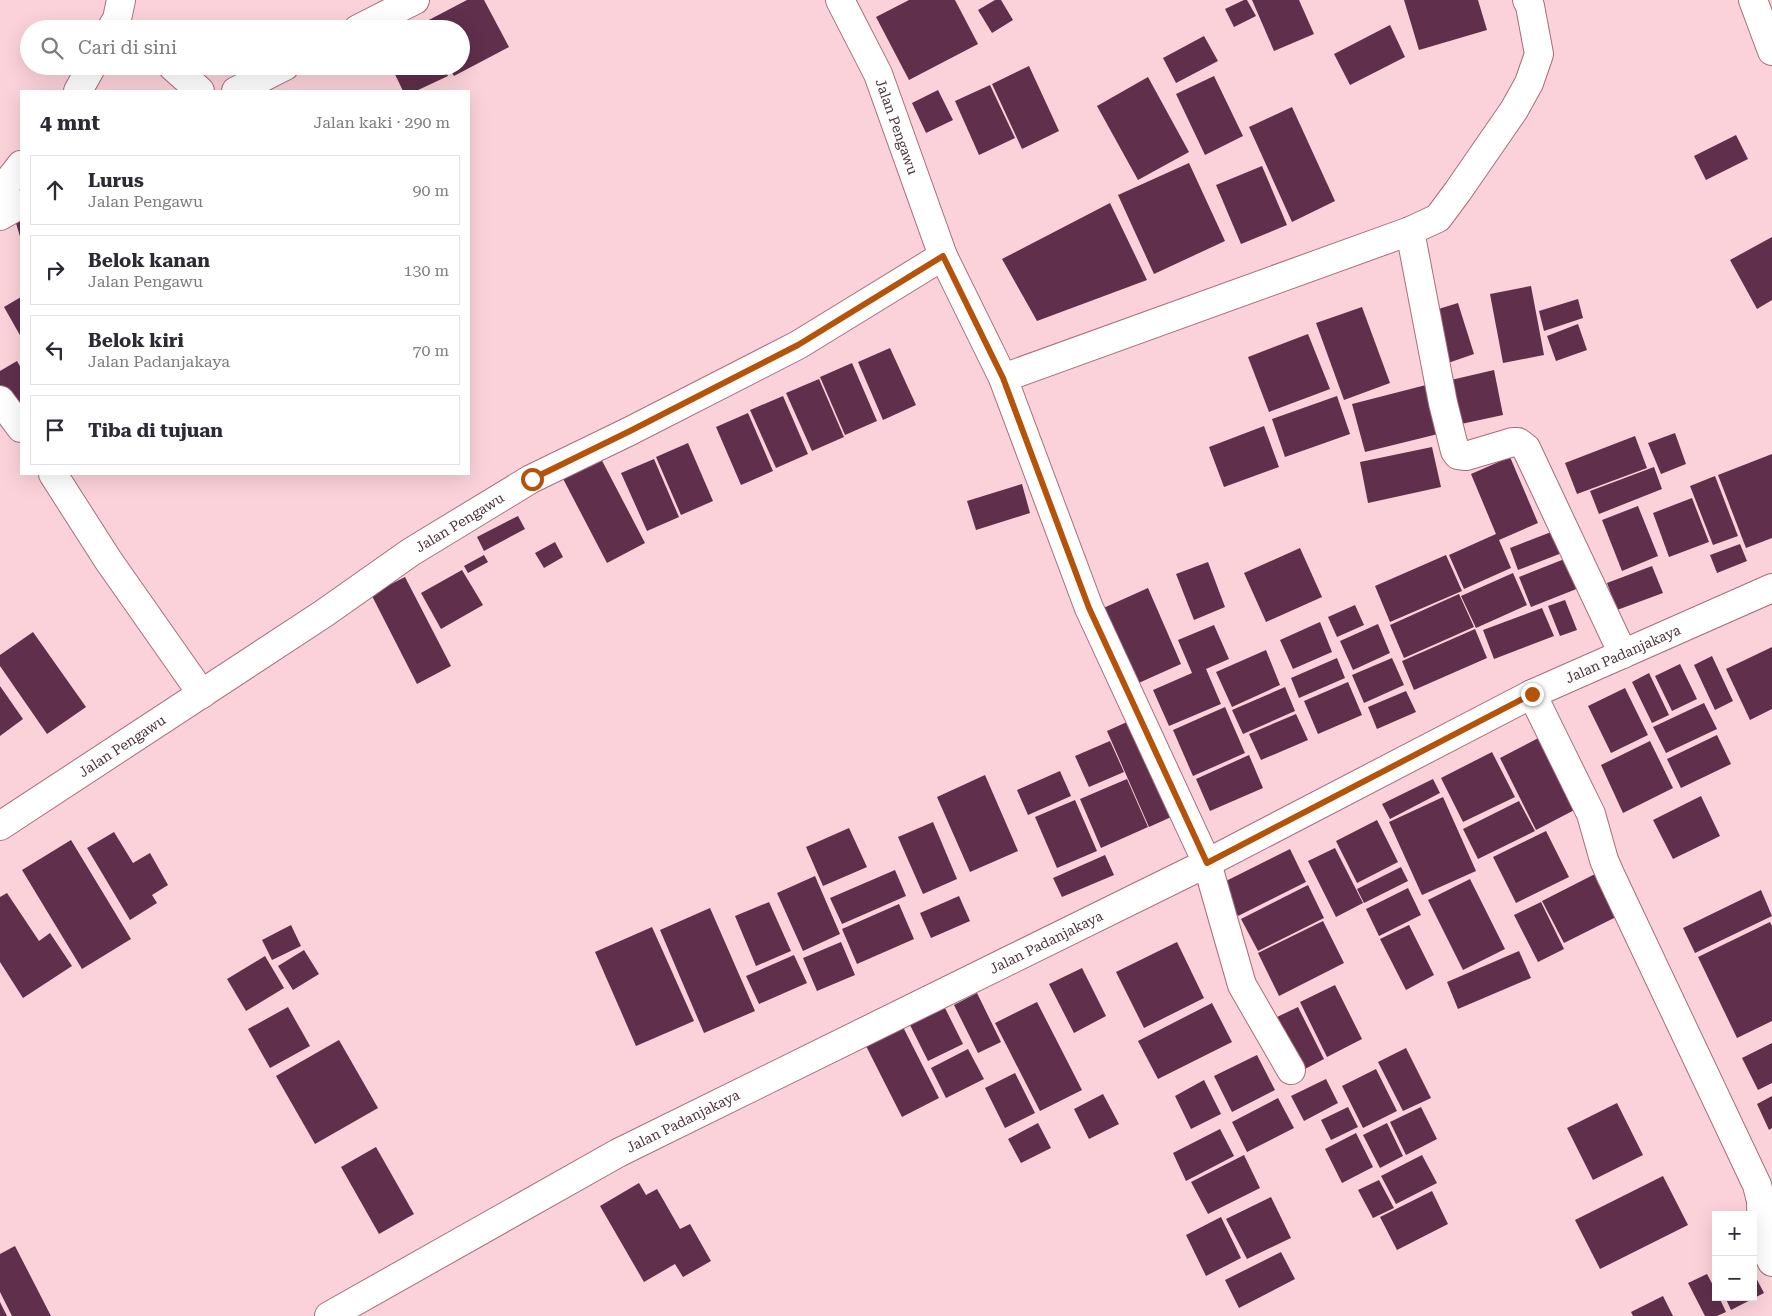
<!DOCTYPE html>
<html lang="id">
<head>
<meta charset="utf-8">
<style>
  body { margin:0; font-family:"Roboto Serif",serif; background:#f2f2f3; color:#2b2b33 }
  .controls { position:absolute; right:15px; bottom:15px; display:grid; overflow:hidden; border-radius:0px; box-shadow:0 5px 20px #0002 }
  .controls button { width:45px; height:45px; display:grid; place-items:center; padding:0; border:0; border-bottom:1px solid #e1e1e2; background:#fff; color:#2b2b33; font:25px sans-serif }
  .stop { position:absolute; width:15px; height:15px; margin:-11px; border:4px solid #b45309; border-radius:50%; background:#fff }
  .stop.end { background:#b45309; border-color:#fff; box-shadow:0 1px 5px #0008 }
  .list { margin:0; padding:0; list-style:none }
  h2 { display:flex; justify-content:space-between; align-items:center; height:65px; margin:0; padding:0 20px; font-size:21px }
  h2 small { font-size:16px; font-weight:400; color:#7c7c81 }
  .list li { display:grid; grid-template-columns:32px 1fr auto; gap:15px; align-items:center; box-sizing:border-box; height:70px; margin:0 10px 10px; padding:0 10px; border:1px solid #e1e1e2; border-radius:0px }
  .list b { display:block; font-size:19px; white-space:nowrap }
  .list p { margin:0; font-size:16px; white-space:nowrap; color:#7c7c81 }
  .list em { font-size:16px; font-style:normal; color:#7c7c81 }
  .icon { flex:none; width:28px; height:28px; fill:none; stroke:currentColor; stroke-width:2; stroke-linecap:round; stroke-linejoin:round }
  .map { position:relative; flex:none; width:1772px; height:1316px; overflow:hidden }
  .search { position:absolute; background:#fff; box-shadow:0 5px 20px #0002; left:20px; top:20px; width:450px; height:55px; display:flex; align-items:center; gap:12px; box-sizing:border-box; padding:0 18px; border-radius:28px; color:#7c7c81; font-size:19px }
  .panel { position:absolute; background:#fff; box-shadow:0 5px 20px #0002; left:20px; top:90px; width:450px; height:385px; border-radius:0px }
  .map>svg:first-child { display:block }
  .building { fill:#5f2f4b }
  .lines { fill:none; stroke-linecap:round; stroke-linejoin:round }
  .minor-casing { stroke:#a96d7a; stroke-width:30 }
  .tertiary-casing { stroke:#a96d7a; stroke-width:30 }
  .minor { stroke:#fff; stroke-width:28 }
  .tertiary { stroke:#fff; stroke-width:28 }
  .route { stroke:#b45309; stroke-width:6 }
  .labels { text-anchor:middle; stroke-width:5; stroke-linejoin:round; paint-order:stroke }
  .street-label { font-size:14px; fill:#4e3339; stroke:#fbd2d9 }
</style>
</head>
<body>
<div class="map">
<svg width="1772" height="1316" viewBox="0 0 1772 1316">
  <rect width="100%" height="100%" fill="#fbd2d9"/>
  <g class="building">
    <path d="M467,0h17l25,47 -55,29 -6,-10h13v-37h-32l-4,-7z"/>
    <path d="M909,0h46l23,44 -69,36 -33,-63z"/>
    <path d="M995,0h6l12,20 -21,13 -14,-23z"/>
    <path d="M1244,0h3l9,16 -22,11 -9,-18z"/>
    <path d="M1252,0h47l15,34 -40,17z"/>
    <path d="M1404,0h74l9,30 -68,20z"/>
    <path d="M1390,25l15,32 -55,28 -16,-31z"/>
    <path d="M1204,36l14,25 -42,22 -13,-25z"/>
    <path d="M391,66h52l5,10 -32,15h-13z"/>
    <path d="M1029,66l30,65 -37,18 -30,-65z"/>
    <path d="M1214,76l29,60 -38,19 -29,-61z"/>
    <path d="M1148,77l41,75 -51,28 -41,-74z"/>
    <path d="M990,85l25,53 -36,17 -24,-54z"/>
    <path d="M938,90l15,30 -27,13 -14,-30z"/>
    <path d="M1292,107l43,94 -43,21 -43,-95z"/>
    <path d="M1736,135l12,24 -42,21 -12,-24z"/>
    <path d="M1189,163l36,78 -71,33 -36,-79z"/>
    <path d="M1262,166l25,59 -46,19 -25,-59z"/>
    <path d="M1110,203l37,77 -110,41 -35,-62z"/>
    <path d="M21,210v30l-8,-27z"/>
    <path d="M1772,237v63l-15,9 -27,-49z"/>
    <path d="M1531,286l13,69 -41,8 -13,-69z"/>
    <path d="M21,297v40l-17,-30z"/>
    <path d="M1578,299l5,19 -39,13 -5,-20z"/>
    <path d="M1458,303l16,51 -26,9 -16,-52z"/>
    <path d="M1362,307l28,76 -46,17 -28,-77z"/>
    <path d="M1578,324l9,26 -31,11 -9,-25z"/>
    <path d="M1308,334l22,55 -61,23 -21,-55z"/>
    <path d="M890,348l26,57 -33,15 -25,-58z"/>
    <path d="M17,361l4,7v37l-8,5 -13,-23v-16z"/>
    <path d="M852,363l25,58 -32,14 -25,-58z"/>
    <path d="M1494,370l9,45 -42,9 -10,-44z"/>
    <path d="M819,379l25,58 -32,14 -26,-58z"/>
    <path d="M1426,385l12,49 -73,18 -13,-48z"/>
    <path d="M783,396l25,58 -32,14 -26,-58z"/>
    <path d="M1337,396l13,38 -65,23 -13,-38z"/>
    <path d="M748,413l25,58 -32,14 -25,-58z"/>
    <path d="M1264,426l15,41 -55,20 -15,-40z"/>
    <path d="M1675,433l11,31 -25,10 -13,-31z"/>
    <path d="M1635,436l12,32 -70,26 -12,-31z"/>
    <path d="M688,443l25,58 -32,14 -25,-58z"/>
    <path d="M1432,447l9,40 -73,16 -8,-41z"/>
    <path d="M598,453l47,90 -38,20 -47,-90z"/>
    <path d="M1772,454v84l-26,10 -28,-73z"/>
    <path d="M1510,457l28,66 -39,17 12,28 -47,21 -15,-34 47,-21 -25,-60z"/>
    <path d="M654,459l25,58 -32,14 -26,-58z"/>
    <path d="M1654,467l8,22 -63,25 -9,-23z"/>
    <path d="M1715,476l23,60 -25,9 -23,-59z"/>
    <path d="M1022,484l8,29 -54,17 -9,-29z"/>
    <path d="M1692,498l17,44 -40,15 -16,-44z"/>
    <path d="M1638,506l20,50 -36,15 -20,-51z"/>
    <path d="M518,516l7,13 -41,22 -7,-14z"/>
    <path d="M1559,529l8,22 -49,19 -8,-22z"/>
    <path d="M555,542l8,15 -19,11 -9,-15z"/>
    <path d="M1740,544l7,17 -30,12 -7,-18z"/>
    <path d="M1300,548l22,49 -56,25 -22,-49z"/>
    <path d="M484,555l4,7 -20,11 -4,-7z"/>
    <path d="M1446,555l16,36 -72,31 -15,-36z"/>
    <path d="M1572,556l12,30 -53,21 -12,-30z"/>
    <path d="M1208,562l17,45 -31,13 -18,-46z"/>
    <path d="M1652,566l11,27 -46,17 -10,-27z"/>
    <path d="M462,570l21,35 -42,24 -20,-36z"/>
    <path d="M1513,573l14,32 -51,23 -15,-32z"/>
    <path d="M405,577l46,89 -34,18 -46,-90z"/>
    <path d="M1148,588l33,76 -49,22 -33,-76z"/>
    <path d="M1459,594l15,33 -70,31 -14,-33z"/>
    <path d="M1565,600l12,30 -17,6 -12,-30z"/>
    <path d="M1355,605l9,20 -27,12 -9,-20z"/>
    <path d="M1542,608l12,28 -60,23 -11,-29z"/>
    <path d="M1320,622l12,30 -39,17 -13,-29z"/>
    <path d="M1378,624l12,29 -37,17 -13,-29z"/>
    <path d="M1214,625l15,34 -23,10 15,35 -52,22 -16,-36 39,-17 -14,-33z"/>
    <path d="M1475,629l12,29 -73,32 -12,-29z"/>
    <path d="M33,632l53,75 -39,27 -47,-68v-11z"/>
    <path d="M1772,647v62l-22,11 -24,-51z"/>
    <path d="M1266,650l14,35 -48,22 -16,-35z"/>
    <path d="M1712,656l21,45 -18,9 -21,-45z"/>
    <path d="M1337,658l8,20 -46,20 -8,-20z"/>
    <path d="M1392,658l12,27 -40,18 -12,-28z"/>
    <path d="M1680,664l17,35 -25,12 -17,-35z"/>
    <path d="M1649,673l20,42 -17,8 -20,-41z"/>
    <path d="M1348,682l14,33 -44,19 -14,-33z"/>
    <path d="M0,686l23,33 -23,17z"/>
    <path d="M1285,687l10,24 -52,23 -11,-24z"/>
    <path d="M1625,688l23,47 -37,18 -23,-47z"/>
    <path d="M1406,691l10,21 -39,17 -9,-22z"/>
    <path d="M1704,703l13,26 -51,24 -13,-26z"/>
    <path d="M1225,707l20,46 -52,23 -20,-46z"/>
    <path d="M1296,714l12,26 -47,20 -12,-26z"/>
    <path d="M1138,717l42,96 -31,14 -42,-96z"/>
    <path d="M1548,733l36,72 -48,25 -36,-72z"/>
    <path d="M1717,735l14,29 -50,24 -14,-29z"/>
    <path d="M1110,741l14,31 -35,15 -14,-31z"/>
    <path d="M1650,741l23,47 -50,25 -22,-48z"/>
    <path d="M1492,752l23,45 -52,25 -22,-44z"/>
    <path d="M1249,755l14,33 -53,23 -14,-32z"/>
    <path d="M1060,771l11,25 -43,19 -11,-25z"/>
    <path d="M985,775l33,76 -48,21 -33,-75z"/>
    <path d="M1127,779l21,48 -47,21 -21,-49z"/>
    <path d="M1433,779l7,14 -50,26 -8,-15z"/>
    <path d="M1701,796l19,40 -47,23 -20,-39z"/>
    <path d="M1443,797l33,74 -54,24 -33,-73z"/>
    <path d="M1075,800l22,51 -40,17 -22,-51z"/>
    <path d="M1519,801l16,30 -57,28 -15,-30z"/>
    <path d="M1377,820l21,42 -41,21 -21,-42z"/>
    <path d="M933,822l24,57 -34,15 -25,-57z"/>
    <path d="M849,828l18,39 -44,19 -17,-39z"/>
    <path d="M1546,831l23,46 -53,26 -23,-46z"/>
    <path d="M114,832l19,31 17,-10 18,32 -16,10 5,8 -27,17 -43,-72z"/>
    <path d="M71,840l60,99 -49,30 -60,-99z"/>
    <path d="M1335,848l28,55 -27,14 -28,-56z"/>
    <path d="M1290,849l16,33 -68,34 -16,-33z"/>
    <path d="M1105,855l9,20 -52,22 -9,-19z"/>
    <path d="M1401,867l7,14 -44,22 -7,-14z"/>
    <path d="M895,870l11,26 -64,28 -12,-26z"/>
    <path d="M1595,874l21,43 -52,26 -22,-42z"/>
    <path d="M815,876l25,58 -37,17 -26,-58z"/>
    <path d="M1470,879l35,70 -42,21 -35,-70z"/>
    <path d="M1308,885l16,33 -66,33 -17,-32z"/>
    <path d="M1408,888l13,27 -42,21 -13,-27z"/>
    <path d="M1761,890l11,26 -77,37 -12,-25z"/>
    <path d="M7,893l32,48 11,-8 22,33 -49,32 -23,-36v-65z"/>
    <path d="M959,896l11,25 -39,17 -11,-25z"/>
    <path d="M769,902l22,49 -35,15 -21,-50z"/>
    <path d="M1541,902l23,47 -26,13 -24,-47z"/>
    <path d="M899,904l15,35 -57,25 -15,-35z"/>
    <path d="M710,908l45,103 -51,22 -44,-103z"/>
    <path d="M1323,921l21,42 -65,33 -21,-43z"/>
    <path d="M1770,922l2,4v95l-35,17 -39,-81z"/>
    <path d="M291,925l10,21 -29,14 -10,-20z"/>
    <path d="M1409,925l25,50 -28,15 -26,-51z"/>
    <path d="M652,927l42,94 -58,25 -41,-94z"/>
    <path d="M841,942l14,33 -38,16 -14,-33z"/>
    <path d="M1177,942l27,56 -60,30 -28,-56z"/>
    <path d="M304,950l15,24 -26,16 -15,-24z"/>
    <path d="M1519,951l12,27 -73,31 -11,-27z"/>
    <path d="M794,955l13,28 -48,21 -13,-28z"/>
    <path d="M265,956l19,32 -38,23 -19,-32z"/>
    <path d="M1082,968l24,48 -32,17 -25,-49z"/>
    <path d="M1335,985l27,54 -35,18 -27,-55z"/>
    <path d="M977,993l24,49 -23,11 -24,-48z"/>
    <path d="M1037,1002l45,88 -42,21 -45,-88z"/>
    <path d="M1212,1003l20,39 -74,37 -20,-38z"/>
    <path d="M944,1006l19,38 -35,17 -19,-38z"/>
    <path d="M288,1007l22,39 -40,22 -22,-39z"/>
    <path d="M1298,1007l26,52 -21,11 -26,-53z"/>
    <path d="M902,1025l37,73 -37,19 -37,-73z"/>
    <path d="M339,1040l39,68 -63,36 -39,-68z"/>
    <path d="M1772,1043v40l-14,7 -16,-32z"/>
    <path d="M1406,1048l25,50 -28,13 -25,-49z"/>
    <path d="M968,1049l16,30 -38,19 -15,-30z"/>
    <path d="M1257,1055l18,35 -43,22 -18,-36z"/>
    <path d="M1376,1069l21,42 -34,17 -21,-42z"/>
    <path d="M1015,1073l20,40 -30,15 -20,-40z"/>
    <path d="M1326,1079l12,24 -34,18 -13,-25z"/>
    <path d="M1204,1080l17,34 -30,15 -16,-33z"/>
    <path d="M1103,1094l16,30 -30,15 -15,-30z"/>
    <path d="M1772,1096v32l-3,2 -12,-26z"/>
    <path d="M1278,1098l16,30 -47,24 -15,-30z"/>
    <path d="M1617,1103l26,52 -50,25 -26,-52z"/>
    <path d="M1348,1107l10,20 -27,13 -10,-20z"/>
    <path d="M1421,1107l16,32 -31,16 -16,-33z"/>
    <path d="M1038,1123l13,25 -30,15 -13,-24z"/>
    <path d="M1387,1123l16,33 -23,12 -17,-33z"/>
    <path d="M1220,1129l14,27 -48,25 -13,-28z"/>
    <path d="M1356,1133l17,34 -31,16 -17,-34z"/>
    <path d="M376,1147l38,67 -35,20 -38,-67z"/>
    <path d="M1244,1155l16,33 -52,26 -17,-32z"/>
    <path d="M1422,1155l15,28 -41,21 -15,-28z"/>
    <path d="M1663,1176l25,49 -88,44 -25,-49z"/>
    <path d="M1379,1180l15,28 -21,10 -15,-28z"/>
    <path d="M639,1183l7,12 11,-6 23,40 10,-5 21,37 -28,16 -8,-13 -31,18 -44,-76z"/>
    <path d="M1432,1191l16,33 -51,26 -17,-33z"/>
    <path d="M1271,1197l20,41 -44,21 -21,-40z"/>
    <path d="M1221,1217l20,41 -35,18 -20,-41z"/>
    <path d="M15,1246l36,70h-39l-12,-24v-38z"/>
    <path d="M1281,1252l14,27 -56,29 -14,-28z"/>
    <path d="M1753,1272l11,21 -33,17 -6,-13h28z"/>
    <path d="M1707,1274l9,17v6h3l7,15 -9,4h-12l-17,-33z"/>
    <path d="M1663,1296l10,20h-40l-2,-4z"/>
    <path d="M0,1302l7,14h-7z"/>
  </g>
  <g class="lines">
    <g class="minor-casing">
      <g id="minor">
        <path id="s1" d="M840,0l38,74 65,182 60,122 86,230 118,255 35,122 49,85"/>
        <path d="M1753,0l19,51"/>
        <path d="M111,29l6,-10 4,-19"/>
        <path d="M358,29l57,-29"/>
        <path d="M172,66l28,25"/>
        <path d="M78,91l14,-25"/>
        <path d="M236,91l49,-25"/>
        <path d="M0,192l21,-27"/>
        <path d="M0,216l21,-12"/>
        <path d="M1410,231l33,172 12,48 3,4 8,1 47,-14h5l8,6 97,206"/>
        <path d="M1003,378l407,-147 28,-13 20,-27 56,-81 15,-27 10,-29 -9,-48 -3,-6"/>
        <path d="M0,400l21,28"/>
        <path d="M53,474l55,86 94,134"/>
        <path d="M1532,694l59,120 13,46 6,14 147,311 4,16 1,41 10,20"/>
        <path id="s2" d="M0,826l323,-212 88,-62 120,-73 99,-48 168,-86 145,-89"/>
      </g>
    </g>
    <g class="tertiary-casing">
      <g id="tertiary">
        <path id="s3" d="M329,1316l289,-163 589,-290 325,-169 240,-106"/>
      </g>
    </g>
    <use href="#minor" class="minor"/>
    <use href="#tertiary" class="tertiary"/>
  </g>
  <g class="lines">
    <path class="route" d="M532,479l98,-48 168,-86 145,-89 60,122 86,230 118,255 325,-169"/>
  </g>
  <g class="labels">
    <g class="street-label">
      <text dy="5" stroke="none"><textPath href="#s1" startOffset="139">Jalan Pengawu</textPath></text>
      <text dy="5" stroke="none"><textPath href="#s2" startOffset="551">Jalan Pengawu</textPath></text>
      <text dy="5" stroke="none"><textPath href="#s3" startOffset="1454">Jalan Padanjakaya</textPath></text>
      <text dy="5" stroke="none"><textPath href="#s2" startOffset="146">Jalan Pengawu</textPath></text>
      <text dy="5" stroke="none"><textPath href="#s3" startOffset="809">Jalan Padanjakaya</textPath></text>
      <text dy="5" stroke="none"><textPath href="#s3" startOffset="404">Jalan Padanjakaya</textPath></text>
    </g>
  </g>
</svg>
<div class="controls">
<button>+</button>
<button>−</button>
</div>
<div class="stop" style="left:532px;top:479px"></div>
<div class="stop end" style="left:1532px;top:694px"></div>
<div class="search"><svg class="icon" aria-label="search" viewBox="0 0 24 24"><circle cx="10" cy="10" r="6"/><path d="M15 15l6 6"/></svg>Cari di sini</div>
<section class="panel">
<h2>4 mnt<small>Jalan kaki · 290 m</small></h2>
<ul class="list">
<li><svg class="icon" aria-label="ahead" viewBox="0 0 24 24"><path d="M12 20V5M6 11l6-6 6 6"/></svg><div><b>Lurus</b><p>Jalan Pengawu</p></div><em>90 m</em></li>
<li><svg class="icon" aria-label="right" viewBox="0 0 24 24"><path d="M7 20v-9h11M14 6l5 5-5 5"/></svg><div><b>Belok kanan</b><p>Jalan Pengawu</p></div><em>130 m</em></li>
<li><svg class="icon" aria-label="left" viewBox="0 0 24 24"><path d="M17 20v-9H6M10 6l-5 5 5 5"/></svg><div><b>Belok kiri</b><p>Jalan Padanjakaya</p></div><em>70 m</em></li>
<li><svg class="icon" aria-label="arrive" viewBox="0 0 24 24"><path d="M6 21V4h12l-3 4 3 4H6"/></svg><div><b>Tiba di tujuan</b></div></li>
</ul>
</section>
</div>
</body>
</html>
